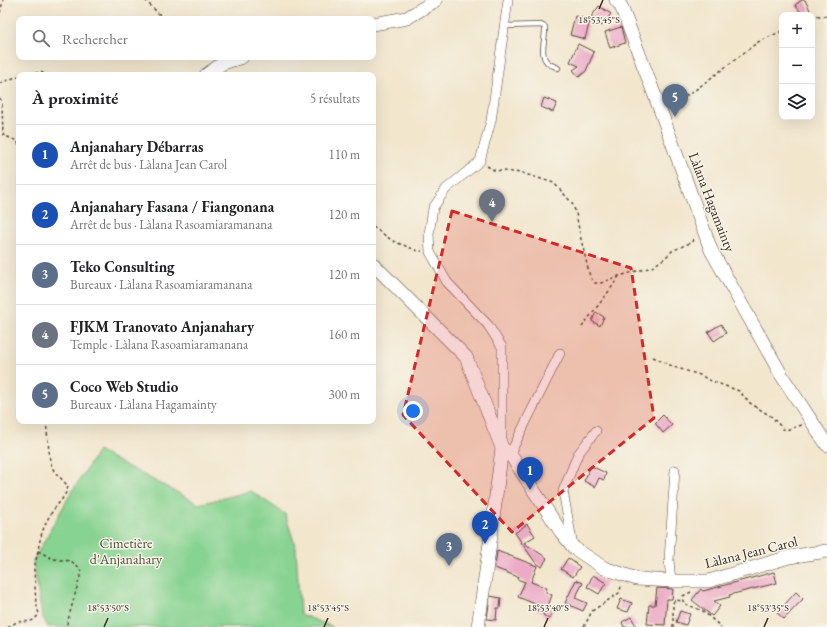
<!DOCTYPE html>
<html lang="fr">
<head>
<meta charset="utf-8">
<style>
  body { margin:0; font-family:"EB Garamond",serif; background:#f2f2f2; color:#202124 }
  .controls { position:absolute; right:12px; top:12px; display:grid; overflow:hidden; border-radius:8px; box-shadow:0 4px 16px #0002 }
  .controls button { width:36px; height:36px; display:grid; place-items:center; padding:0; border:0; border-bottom:1px solid #e0e0e0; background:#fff; color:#202124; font:20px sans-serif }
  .you { position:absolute; left:413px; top:411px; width:14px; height:14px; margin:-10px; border:3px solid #fff; border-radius:50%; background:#1a73e8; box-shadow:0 0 0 6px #1a73e833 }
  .badge { display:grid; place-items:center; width:26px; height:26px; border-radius:50%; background:#b45309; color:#fff; font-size:13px; font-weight:700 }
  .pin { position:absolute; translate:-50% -33px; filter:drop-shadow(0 1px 2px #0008) }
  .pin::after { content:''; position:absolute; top:21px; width:14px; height:12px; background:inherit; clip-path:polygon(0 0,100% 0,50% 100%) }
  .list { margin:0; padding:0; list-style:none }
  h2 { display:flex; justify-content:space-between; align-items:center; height:52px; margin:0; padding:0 16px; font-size:17px }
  h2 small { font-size:13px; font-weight:400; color:#757577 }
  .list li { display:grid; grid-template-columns:26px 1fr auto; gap:12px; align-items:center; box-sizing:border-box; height:60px; padding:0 16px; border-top:1px solid #e0e0e0 }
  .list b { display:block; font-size:15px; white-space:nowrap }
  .list p { margin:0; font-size:13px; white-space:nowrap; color:#757577 }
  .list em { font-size:13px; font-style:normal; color:#757577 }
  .icon { flex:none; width:22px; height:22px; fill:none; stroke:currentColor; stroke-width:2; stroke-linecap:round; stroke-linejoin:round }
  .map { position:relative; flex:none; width:827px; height:627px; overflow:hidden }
  .search { position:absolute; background:#fff; box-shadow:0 4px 16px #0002; left:16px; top:16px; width:360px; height:44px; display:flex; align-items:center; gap:10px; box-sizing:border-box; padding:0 14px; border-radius:8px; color:#757577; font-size:15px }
  .panel { position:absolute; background:#fff; box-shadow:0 4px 16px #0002; left:16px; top:72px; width:360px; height:352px; border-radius:8px }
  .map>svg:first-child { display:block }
  .green { fill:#87d391; stroke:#617e58 }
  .building { fill:#ecaac6 }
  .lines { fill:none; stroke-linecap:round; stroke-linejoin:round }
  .lane-casing { stroke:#564638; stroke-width:6 }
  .street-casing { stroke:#564638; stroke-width:10 }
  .secondary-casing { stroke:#564638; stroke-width:14 }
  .path { stroke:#564638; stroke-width:1.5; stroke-dasharray:3 3; stroke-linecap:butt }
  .lane { stroke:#fff; stroke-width:4.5 }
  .street { stroke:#fff; stroke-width:9 }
  .secondary { stroke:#fff; stroke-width:13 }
  .marked { fill:#d62828; fill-opacity:0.2; stroke:#d62828; stroke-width:3; stroke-dasharray:8 5; stroke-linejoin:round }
  .ticks { fill:none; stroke:#3b2a1e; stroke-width:1.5 }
  .labels { text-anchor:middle; stroke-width:3; stroke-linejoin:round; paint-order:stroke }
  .street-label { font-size:14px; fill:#3b2a1e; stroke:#f7f3e8 }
  .park-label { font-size:14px; fill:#4e543b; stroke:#f7f3e8 }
  .ticks-label { font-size:10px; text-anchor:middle; fill:#3b2a1e; stroke:#f7f3e8; stroke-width:3; stroke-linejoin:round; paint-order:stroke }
</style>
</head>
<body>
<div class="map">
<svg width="827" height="627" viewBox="0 0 827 627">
  <rect width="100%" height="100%" fill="#f7f3e8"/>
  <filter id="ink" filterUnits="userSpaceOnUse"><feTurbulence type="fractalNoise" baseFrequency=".025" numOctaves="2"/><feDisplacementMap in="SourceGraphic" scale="8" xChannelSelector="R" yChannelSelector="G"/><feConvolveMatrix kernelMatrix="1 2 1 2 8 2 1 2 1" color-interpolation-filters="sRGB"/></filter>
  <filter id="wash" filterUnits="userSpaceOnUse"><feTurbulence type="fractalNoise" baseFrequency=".012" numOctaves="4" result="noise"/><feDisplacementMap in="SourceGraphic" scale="16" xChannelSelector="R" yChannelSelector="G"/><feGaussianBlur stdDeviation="0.9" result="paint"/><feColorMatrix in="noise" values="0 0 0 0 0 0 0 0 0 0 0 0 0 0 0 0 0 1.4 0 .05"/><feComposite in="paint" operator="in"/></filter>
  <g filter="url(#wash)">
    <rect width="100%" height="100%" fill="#f2e6cd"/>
    <path class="green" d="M98,451l101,53 52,-13 34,23 11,34 4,66 33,13h-285l-6,-11 -9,-55 38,-68z"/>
    <g id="blocks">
      <g class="building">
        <path d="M802,0h3l5,10 -7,5 -8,-10z"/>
        <path d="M599,6l12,8 -9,12 -11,-9z"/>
        <path d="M575,16l15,4 -5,19 -15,-4z"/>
        <path d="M621,27l4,16 -15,5 -5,-16z"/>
        <path d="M578,44l16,8 -8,19 -7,6 -6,-7 6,-4 -9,-4z"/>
        <path d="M544,98l13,5 -4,9 -12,-5z"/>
        <path d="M596,312l8,5 -4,9 -8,-5z"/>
        <path d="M721,324l5,9 -12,8 -6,-9z"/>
        <path d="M663,415l9,10 -9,8 -8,-10z"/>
        <path d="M591,466l15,7 -2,7 -5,-2 -4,9 -11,-6z"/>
        <path d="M527,524l8,12 -11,7 23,15 -5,9 -7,-5 -20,-29z"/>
        <path d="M497,551l40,15 -6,16 16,6 -1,4 6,3 -4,11 6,2 -5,11 -6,-4 1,-2 -11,-5 2,-4 -17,-7 7,-15 -8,-3 1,-2 -23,-9z"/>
        <path d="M568,558l12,9 -7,10 -12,-8z"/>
        <path d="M774,572l3,11 -48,12 1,2 -16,4 6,5 -8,10 -20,-16 9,-11 2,2z"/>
        <path d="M593,575l13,8 -7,11 -12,-7z"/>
        <path d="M576,580l7,3 -8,15 12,5 -4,8 -18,-8z"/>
        <path d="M657,588l16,1 -1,10h-5l-2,26 -18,-1 2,-19h6z"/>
        <path d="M796,592l7,7 -19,20 -7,-6z"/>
        <path d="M490,596l11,2 -1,10h-3l-1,12 -9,-1z"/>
        <path d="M621,599l11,4 -4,9 -11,-3z"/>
        <path d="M680,611l10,3 -4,11 -10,-3z"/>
        <path d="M631,617l6,10h-13l-2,-5z"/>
      </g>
    </g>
  </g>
  <g filter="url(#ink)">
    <use href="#blocks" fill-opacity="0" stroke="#564638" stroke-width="1"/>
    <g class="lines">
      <g class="lane-casing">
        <path id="lane" d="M505,26l36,-1 4,2c1,10 -6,27 2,35 2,3 8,4 11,6"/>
      </g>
      <g class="street-casing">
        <g id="street">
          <path d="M502,441v-94l-14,-22 -41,-43 -17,-30 -1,-18 4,-26 13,-19 34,-28 11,-40 17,-121"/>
          <path d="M510,454l50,-101"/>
          <path d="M573,546l-10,-55 15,-37 18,-23"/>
          <path d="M671,581l-2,-21 6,-90"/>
        </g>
      </g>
      <g class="secondary-casing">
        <g id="secondary">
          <path d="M616,0l5,6 40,106 50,138 71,126 45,69"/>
          <path d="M373,24l34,-6 29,-18"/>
          <path d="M206,75l17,-12 19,-6"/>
          <path d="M373,264l93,93 36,91 -12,95 -12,84"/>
          <path d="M502,448l8,6 51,78 13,16 30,20 33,11 34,2h38l80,-24 38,-6"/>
        </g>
      </g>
      <g class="path">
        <path d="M145,0l19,19"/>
        <path d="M0,13l3,-13"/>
        <path d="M812,17l3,-2 8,2 4,-2"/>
        <path d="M23,75l17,-3 9,3"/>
        <path d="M0,83l19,-7"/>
        <path d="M0,98l2,5 1,32 14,6 2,4"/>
        <path d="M670,106l24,-15 64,-49 24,-11"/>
        <path d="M487,166l7,4 28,3 32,10 18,20 4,10 4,22 10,42 5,6h6l18,-7 33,-9 13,-9 7,-7 20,-9 2,-6"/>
        <path d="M373,227l20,14 25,10h4"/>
        <path d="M582,327c12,-17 26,-33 37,-51"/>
        <path d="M653,357l21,10 26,8 9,5 30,11 11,12 22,14 11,12 3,1 16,-5"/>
        <path d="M46,421l4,40 4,10 14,15c-2,11 -10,17 -16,26 -8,12 -12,25 -14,39l15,8 18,2 9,7 1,5 -15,54"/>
        <path d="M691,592l-8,4v5l2,3 18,7 18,16"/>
        <path d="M8,627c3,-1 6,-4 9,-5 11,-2 14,3 22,-8l-3,-11 -2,-34 4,-18"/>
        <path d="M584,627l8,-16 27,-18 3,-9"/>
        <path d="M673,627v-24l2,-3 8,1"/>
      </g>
      <use href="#lane" class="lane"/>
      <use href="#street" class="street"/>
      <use href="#secondary" class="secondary"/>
    </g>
  </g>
  <path class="marked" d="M452,211l179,57 23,150 -142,114 -109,-117z"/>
  <path class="ticks" d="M599,9l4,-9M104,627l4,-9M324,627l4,-9M544,627l4,-9M764,627l4,-9"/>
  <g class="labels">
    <g class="street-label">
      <text transform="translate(712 202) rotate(69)" y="5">Làlana Hagamainty</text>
      <text transform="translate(751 552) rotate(-14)" y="5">Làlana Jean Carol</text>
    </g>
    <g class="park-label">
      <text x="126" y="548">Cimetière<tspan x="126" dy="16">d'Anjanahary</tspan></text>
    </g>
  </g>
  <g class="ticks-label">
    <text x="599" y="23">18°53'45"S</text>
    <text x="108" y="611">18°53'50"S</text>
    <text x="328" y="611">18°53'45"S</text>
    <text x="548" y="611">18°53'40"S</text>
    <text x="768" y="611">18°53'35"S</text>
  </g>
</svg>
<div class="controls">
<button>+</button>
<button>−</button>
<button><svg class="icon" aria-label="layers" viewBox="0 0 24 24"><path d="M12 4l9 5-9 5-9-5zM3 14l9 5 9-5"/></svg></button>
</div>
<div class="you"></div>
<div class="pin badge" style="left:530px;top:490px;background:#1a4fb4">1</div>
<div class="pin badge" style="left:485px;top:544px;background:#1a4fb4">2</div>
<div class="pin badge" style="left:449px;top:566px;background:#5c6f8a">3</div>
<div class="pin badge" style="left:492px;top:222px;background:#6b7280">4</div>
<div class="pin badge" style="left:675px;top:117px;background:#5c6f8a">5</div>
<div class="search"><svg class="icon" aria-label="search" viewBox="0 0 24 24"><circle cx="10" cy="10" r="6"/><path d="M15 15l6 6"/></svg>Rechercher</div>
<section class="panel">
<h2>À proximité<small>5 résultats</small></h2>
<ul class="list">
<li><span class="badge" style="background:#1a4fb4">1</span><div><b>Anjanahary Débarras</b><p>Arrêt de bus · Làlana Jean Carol</p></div><em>110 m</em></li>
<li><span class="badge" style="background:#1a4fb4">2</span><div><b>Anjanahary Fasana / Fiangonana</b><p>Arrêt de bus · Làlana Rasoamiaramanana</p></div><em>120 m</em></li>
<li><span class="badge" style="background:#5c6f8a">3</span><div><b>Teko Consulting</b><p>Bureaux · Làlana Rasoamiaramanana</p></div><em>120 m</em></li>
<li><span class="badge" style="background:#6b7280">4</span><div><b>FJKM Tranovato Anjanahary</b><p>Temple · Làlana Rasoamiaramanana</p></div><em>160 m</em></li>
<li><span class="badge" style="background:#5c6f8a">5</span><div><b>Coco Web Studio</b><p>Bureaux · Làlana Hagamainty</p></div><em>300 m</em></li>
</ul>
</section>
</div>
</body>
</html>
